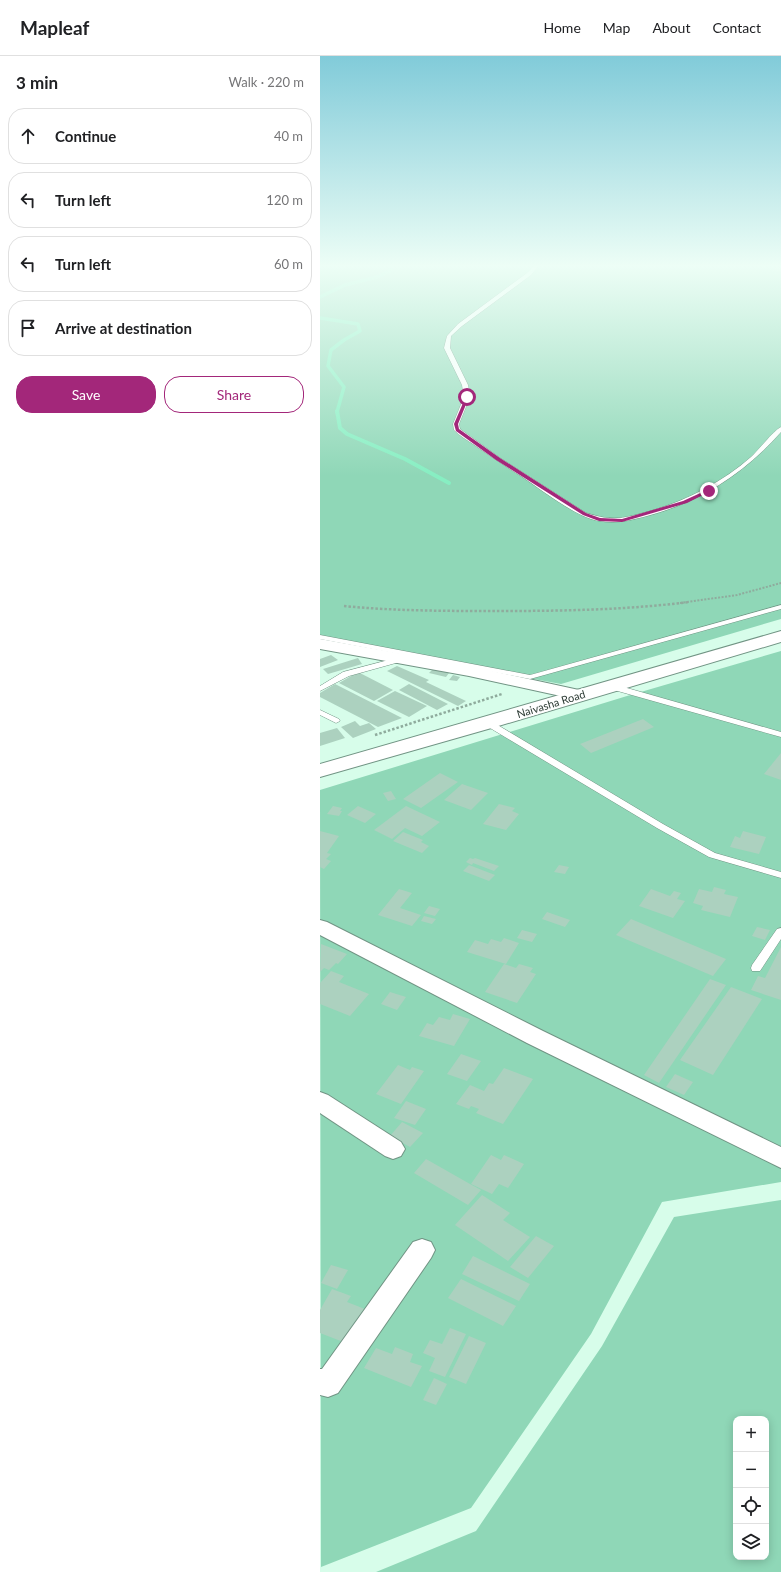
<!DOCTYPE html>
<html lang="en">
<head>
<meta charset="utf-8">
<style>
  body { margin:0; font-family:Lato,sans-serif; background:#f2f2f2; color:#202124 }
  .controls { position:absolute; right:12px; bottom:12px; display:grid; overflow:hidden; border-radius:8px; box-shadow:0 2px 10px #0003 }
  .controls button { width:36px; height:36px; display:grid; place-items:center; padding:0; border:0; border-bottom:1px solid #e0e0e0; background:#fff; color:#202124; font:20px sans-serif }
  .stop { position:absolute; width:12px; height:12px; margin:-9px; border:3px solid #a3277a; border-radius:50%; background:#fff }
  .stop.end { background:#a3277a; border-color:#fff; box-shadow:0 1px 4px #0008 }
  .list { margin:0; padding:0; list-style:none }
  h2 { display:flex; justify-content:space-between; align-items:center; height:52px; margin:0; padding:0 16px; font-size:17px }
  h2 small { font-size:13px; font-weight:400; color:#757577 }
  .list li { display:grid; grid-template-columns:26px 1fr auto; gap:12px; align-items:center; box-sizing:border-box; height:56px; margin:0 8px 8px; padding:0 8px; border:1px solid #e0e0e0; border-radius:16px }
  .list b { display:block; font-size:15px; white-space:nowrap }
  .list em { font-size:13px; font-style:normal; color:#757577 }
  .actions { display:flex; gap:8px; padding:12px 16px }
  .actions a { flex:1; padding:9px 0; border:1px solid #a3277a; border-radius:16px; text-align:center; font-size:14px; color:#a3277a }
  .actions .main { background:#a3277a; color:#fff }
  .icon { flex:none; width:22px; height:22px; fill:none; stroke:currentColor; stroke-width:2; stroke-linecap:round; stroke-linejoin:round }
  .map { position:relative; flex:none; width:461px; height:1516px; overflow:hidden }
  header { display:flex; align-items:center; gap:24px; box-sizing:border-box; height:56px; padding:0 20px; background:#fff; border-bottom:1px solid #e0e0e0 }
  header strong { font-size:19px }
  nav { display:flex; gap:22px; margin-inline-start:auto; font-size:14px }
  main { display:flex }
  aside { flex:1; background:#fff }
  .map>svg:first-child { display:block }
  .green { fill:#8fd7b7; fill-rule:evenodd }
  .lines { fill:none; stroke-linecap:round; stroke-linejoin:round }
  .stream-far1 { stroke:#87eec2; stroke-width:3.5 }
  .stream { stroke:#87eec2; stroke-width:4 }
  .building { fill:#acd1bf }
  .lane-casing { stroke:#719484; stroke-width:1 }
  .street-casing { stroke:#719484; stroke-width:2 }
  .secondary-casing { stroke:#719484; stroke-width:2 }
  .path-far1 { stroke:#8fab9d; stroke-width:2; stroke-dasharray:2 1.5; stroke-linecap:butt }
  .path { stroke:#8fab9d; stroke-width:2.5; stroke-dasharray:2.5 2; stroke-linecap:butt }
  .lane { fill:#fff; fill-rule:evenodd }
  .street { fill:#fff; fill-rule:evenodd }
  .secondary { fill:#fff; fill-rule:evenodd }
  .route { fill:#a3277a }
  .labels { text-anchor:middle; stroke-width:3.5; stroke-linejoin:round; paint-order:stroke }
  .street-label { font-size:11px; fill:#2c3b34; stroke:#fff }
</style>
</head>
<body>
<header>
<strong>Mapleaf</strong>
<nav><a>Home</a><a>Map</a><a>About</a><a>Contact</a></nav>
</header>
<main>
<aside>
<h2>3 min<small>Walk · 220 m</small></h2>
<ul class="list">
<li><svg class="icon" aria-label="ahead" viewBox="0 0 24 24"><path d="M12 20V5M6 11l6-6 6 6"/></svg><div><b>Continue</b></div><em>40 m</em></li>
<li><svg class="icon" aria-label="left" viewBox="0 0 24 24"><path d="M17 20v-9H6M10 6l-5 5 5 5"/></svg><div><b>Turn left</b></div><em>120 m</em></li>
<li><svg class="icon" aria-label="left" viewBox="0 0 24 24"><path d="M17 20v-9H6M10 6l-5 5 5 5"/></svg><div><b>Turn left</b></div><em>60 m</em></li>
<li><svg class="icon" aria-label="arrive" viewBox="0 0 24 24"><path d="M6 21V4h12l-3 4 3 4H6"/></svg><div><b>Arrive at destination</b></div></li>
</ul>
<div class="actions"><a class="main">Save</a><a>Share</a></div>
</aside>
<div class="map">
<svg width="461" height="1516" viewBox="0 0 461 1516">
  <rect width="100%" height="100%" fill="#d7fdea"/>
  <g class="green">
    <path d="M0,208h461v355l-220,65 -241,-44z"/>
    <path d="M461,595v531l-119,20 -71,132 -120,174 -150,59 -1,-777 307,-94z"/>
    <path d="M461,1144v372h-405l100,-41 126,-185 72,-129zM416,1363h30v138h-30z"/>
  </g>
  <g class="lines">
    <g class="stream-far1">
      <path d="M0,241l25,-12 32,-8 13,-6 2,-7"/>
      <path d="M0,262l38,6 2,7 -16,9 -13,10 -3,16 16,21 -7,25"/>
    </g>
    <path class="stream" d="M17,355l3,17 7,6 58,25 44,24"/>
  </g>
  <g class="building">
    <path d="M456,209l5,1v5h-8z"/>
    <path d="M11,599l7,5 -18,7v-8z"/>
    <path d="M38,602l4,6 -34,10 -5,-5z"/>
    <path d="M77,610l32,14 -3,2 40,19 -8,5 -71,-35z"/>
    <path d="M113,613l16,4 -3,4 -17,-4z"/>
    <path d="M38,616l35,18 -19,11 -35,-18z"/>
    <path d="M133,619l7,2 -3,4 -8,-1z"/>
    <path d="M15,628l67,34 -24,9 -58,-30v-4z"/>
    <path d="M89,628l39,20 -11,6 -38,-20z"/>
    <path d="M75,635l32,15 -18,11 -32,-16z"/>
    <path d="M323,663l11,8 -63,26 -11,-9z"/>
    <path d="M35,665l5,5 9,-3 7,6 -23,9 -12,-11z"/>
    <path d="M17,672l8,10 -25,8v-13z"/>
    <path d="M461,697v27l-17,-6z"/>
    <path d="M120,717l18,9 -37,26 -18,-9z"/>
    <path d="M142,728l26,9 -17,17 -27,-10z"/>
    <path d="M71,735l5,8 -8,2 -5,-8z"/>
    <path d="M179,748l16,4 -3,3 7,3 -13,16 -23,-6z"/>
    <path d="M13,750l9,2 -2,3h2l-3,5 -12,-2z"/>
    <path d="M38,750l18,8 -11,9 -18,-8z"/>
    <path d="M86,750l34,16 -18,14 -17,-8 -13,11 -18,-9z"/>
    <path d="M0,775l19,5 -12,17 4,1 -5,5 5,2 -7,8 -4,-2z"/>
    <path d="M423,775l23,6 -7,17 -29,-7 5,-11 5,2z"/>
    <path d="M83,776l20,8 -2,2 8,4 -7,7 -29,-12z"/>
    <path d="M150,802l3,1 2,-1 24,8 -5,5 -21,-8 -1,2 -6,-3z"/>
    <path d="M149,809l26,10 -6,6 -26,-10z"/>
    <path d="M239,809l10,2 -4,7 -11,-2z"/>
    <path d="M394,831l12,3 -2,4 14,3 -8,20 -29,-7 2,-4 -10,-3 6,-14 13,3z"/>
    <path d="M79,833l13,4 -12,15 21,7 -9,11 -34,-11z"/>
    <path d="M331,833l19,7 4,-5 7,2 -4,6 8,2 -12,17 -34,-12z"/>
    <path d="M109,850l11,3 -5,7 -11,-3z"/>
    <path d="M227,856l23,8 -5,7 -23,-8z"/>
    <path d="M104,860l12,3 -4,5 -11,-3z"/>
    <path d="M311,863l95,40 -13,17 -97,-41z"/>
    <path d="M437,871l13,3 -5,10 -13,-4z"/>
    <path d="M202,874l15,4 -5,8 -15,-4z"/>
    <path d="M184,882l15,5 -13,21 -39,-12 8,-12 13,4 3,-5 10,3z"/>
    <path d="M1,888l26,10 -9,10 -2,-1 -7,7 -5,-2 -4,4z"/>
    <path d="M461,891v53l-30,-10 7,-14 7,2z"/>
    <path d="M184,908l12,4 3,-4 14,4 -3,4 6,2 -19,29 -32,-11z"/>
    <path d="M11,915l13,5 -5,6 30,12 -19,22 -30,-12v-21z"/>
    <path d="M390,923l16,6 -67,98 -15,-8z"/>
    <path d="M411,931l31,12 -49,76 -33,-15z"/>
    <path d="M70,936l16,5 -9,13 -16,-6z"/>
    <path d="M133,958l17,5 -16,27 -35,-10 8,-13 6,2 6,-8 11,3z"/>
    <path d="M141,998l20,7 -14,20 -20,-7z"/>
    <path d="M78,1009l12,5 2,-3 12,4 -23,33 -25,-10z"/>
    <path d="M184,1012l29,11 -30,45 -27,-11 3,-4 -8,-3 -2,3 -13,-5 14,-19 14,6 5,-8 4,1z"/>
    <path d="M355,1018l18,8 -9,13 -18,-8z"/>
    <path d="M86,1045l20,8 -11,16 -21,-7z"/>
    <path d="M82,1066l21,11 -13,14 -20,-11z"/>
    <path d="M171,1099l10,5 3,-5 20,9 -16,24 -9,-4 -7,10 -21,-10z"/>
    <path d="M106,1103l44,25 11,6 -13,15 -54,-32z"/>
    <path d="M162,1139l28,18 -7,7 27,17 -22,24 -53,-36z"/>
    <path d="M216,1180l18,10 -26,32 -18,-11z"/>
    <path d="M153,1200l57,28 -11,17 -57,-27z"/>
    <path d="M11,1209l17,5 -11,19 -16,-6z"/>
    <path d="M141,1223l55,27 -13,20 -55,-28z"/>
    <path d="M12,1233l19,7 -4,6 23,9 -19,34 -31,-12v-23z"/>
    <path d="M130,1272l16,6 -21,43 -16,-6 6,-13 -12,-5 7,-13 12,4z"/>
    <path d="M149,1280l17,7 -20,41 -17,-7z"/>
    <path d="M75,1291l18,7 -3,8 12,4 -11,21 -47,-19 12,-20 16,6z"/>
    <path d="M114,1322l13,6 -11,21 -13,-5z"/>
  </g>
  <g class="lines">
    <g class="lane-casing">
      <g id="lane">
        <path d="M216,208h4l-9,11 -69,51 -11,10 -1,12 18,37 2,12 -11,27 1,5 40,29 86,55c8,2 16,5 24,5 11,1 22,-2 33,-5 39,-10 77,-29 108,-56 8,-7 22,-26 30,-30v5c-36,41 -81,70 -134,84 -19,5 -36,9 -56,3 -21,-7 -51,-30 -70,-43 -16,-10 -32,-21 -48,-32 -6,-4 -13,-8 -19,-14l-1,-6 11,-27 -2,-12 -18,-37 3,-12 11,-12 69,-51z"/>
        <path d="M461,549v4l-251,70 -210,-40v-4l210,40z"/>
        <path d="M80,601h3l1,2 -1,2 -54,15 -29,15v-5l23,-14z"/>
        <path d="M287,628h6l168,48v5l-174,-49 -1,-2z"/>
        <path d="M0,654l19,9 1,2 -4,2 -16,-8z"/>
        <path d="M165,665h6l172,103 52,29 66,19v6l-72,-21 -52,-29 -172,-103 -1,-2z"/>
        <path d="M461,872v11l-21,32h-8l-1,-3 1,-3 25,-36z"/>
      </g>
    </g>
    <g class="street-casing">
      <g id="street">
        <path d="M0,583l149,27 110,24 6,2 2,3 -2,3 -6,2 -110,-24 -149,-27z"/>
        <path d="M0,864l7,2 216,109 238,116v21l-254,-125 -207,-108z"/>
        <path d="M0,1036l8,3 73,47 4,7 -4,7 -8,3 -8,-3 -65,-43z"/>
        <path d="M102,1183l9,3 4,8 -4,8 -93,135 -10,4 -8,-2v-26h2l91,-127z"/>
      </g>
    </g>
    <g class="secondary-casing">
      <path id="secondary" d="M461,575v11l-286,85 -175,50v-13z"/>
    </g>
    <path class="path-far1" d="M360,547l57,-8 44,-12"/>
    <g class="path">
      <path d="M24,550c51,5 103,5 154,5 64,0 127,-1 191,-9"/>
      <path d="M55,679l127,-41"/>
    </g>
    <use href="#lane" class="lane"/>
    <use href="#street" class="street"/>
    <use href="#secondary" class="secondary"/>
  </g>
  <linearGradient id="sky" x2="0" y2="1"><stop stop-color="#81cbd9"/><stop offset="0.5" stop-color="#edfef6"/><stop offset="1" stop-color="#edfef6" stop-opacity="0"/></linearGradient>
  <rect width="461" height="420" fill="url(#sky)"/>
  <path class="route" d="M146,340l3,1 -11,27 1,5 41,29 86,55 14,5 22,1 61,-18 24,-11 4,1 -24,12 -65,19 -23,-1 -16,-6 -87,-55 -40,-29 -2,-7z"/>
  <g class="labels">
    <g class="street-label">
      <text transform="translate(231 648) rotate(-17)" y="4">Naivasha Road</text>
    </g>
  </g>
</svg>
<div class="controls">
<button>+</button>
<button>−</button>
<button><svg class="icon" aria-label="locate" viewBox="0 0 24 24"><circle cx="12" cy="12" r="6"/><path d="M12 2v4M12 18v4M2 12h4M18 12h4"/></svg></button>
<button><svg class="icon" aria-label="layers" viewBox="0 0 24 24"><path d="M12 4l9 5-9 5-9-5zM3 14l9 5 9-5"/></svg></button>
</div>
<div class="stop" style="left:147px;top:341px"></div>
<div class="stop end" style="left:389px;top:435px"></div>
</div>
</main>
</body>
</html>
